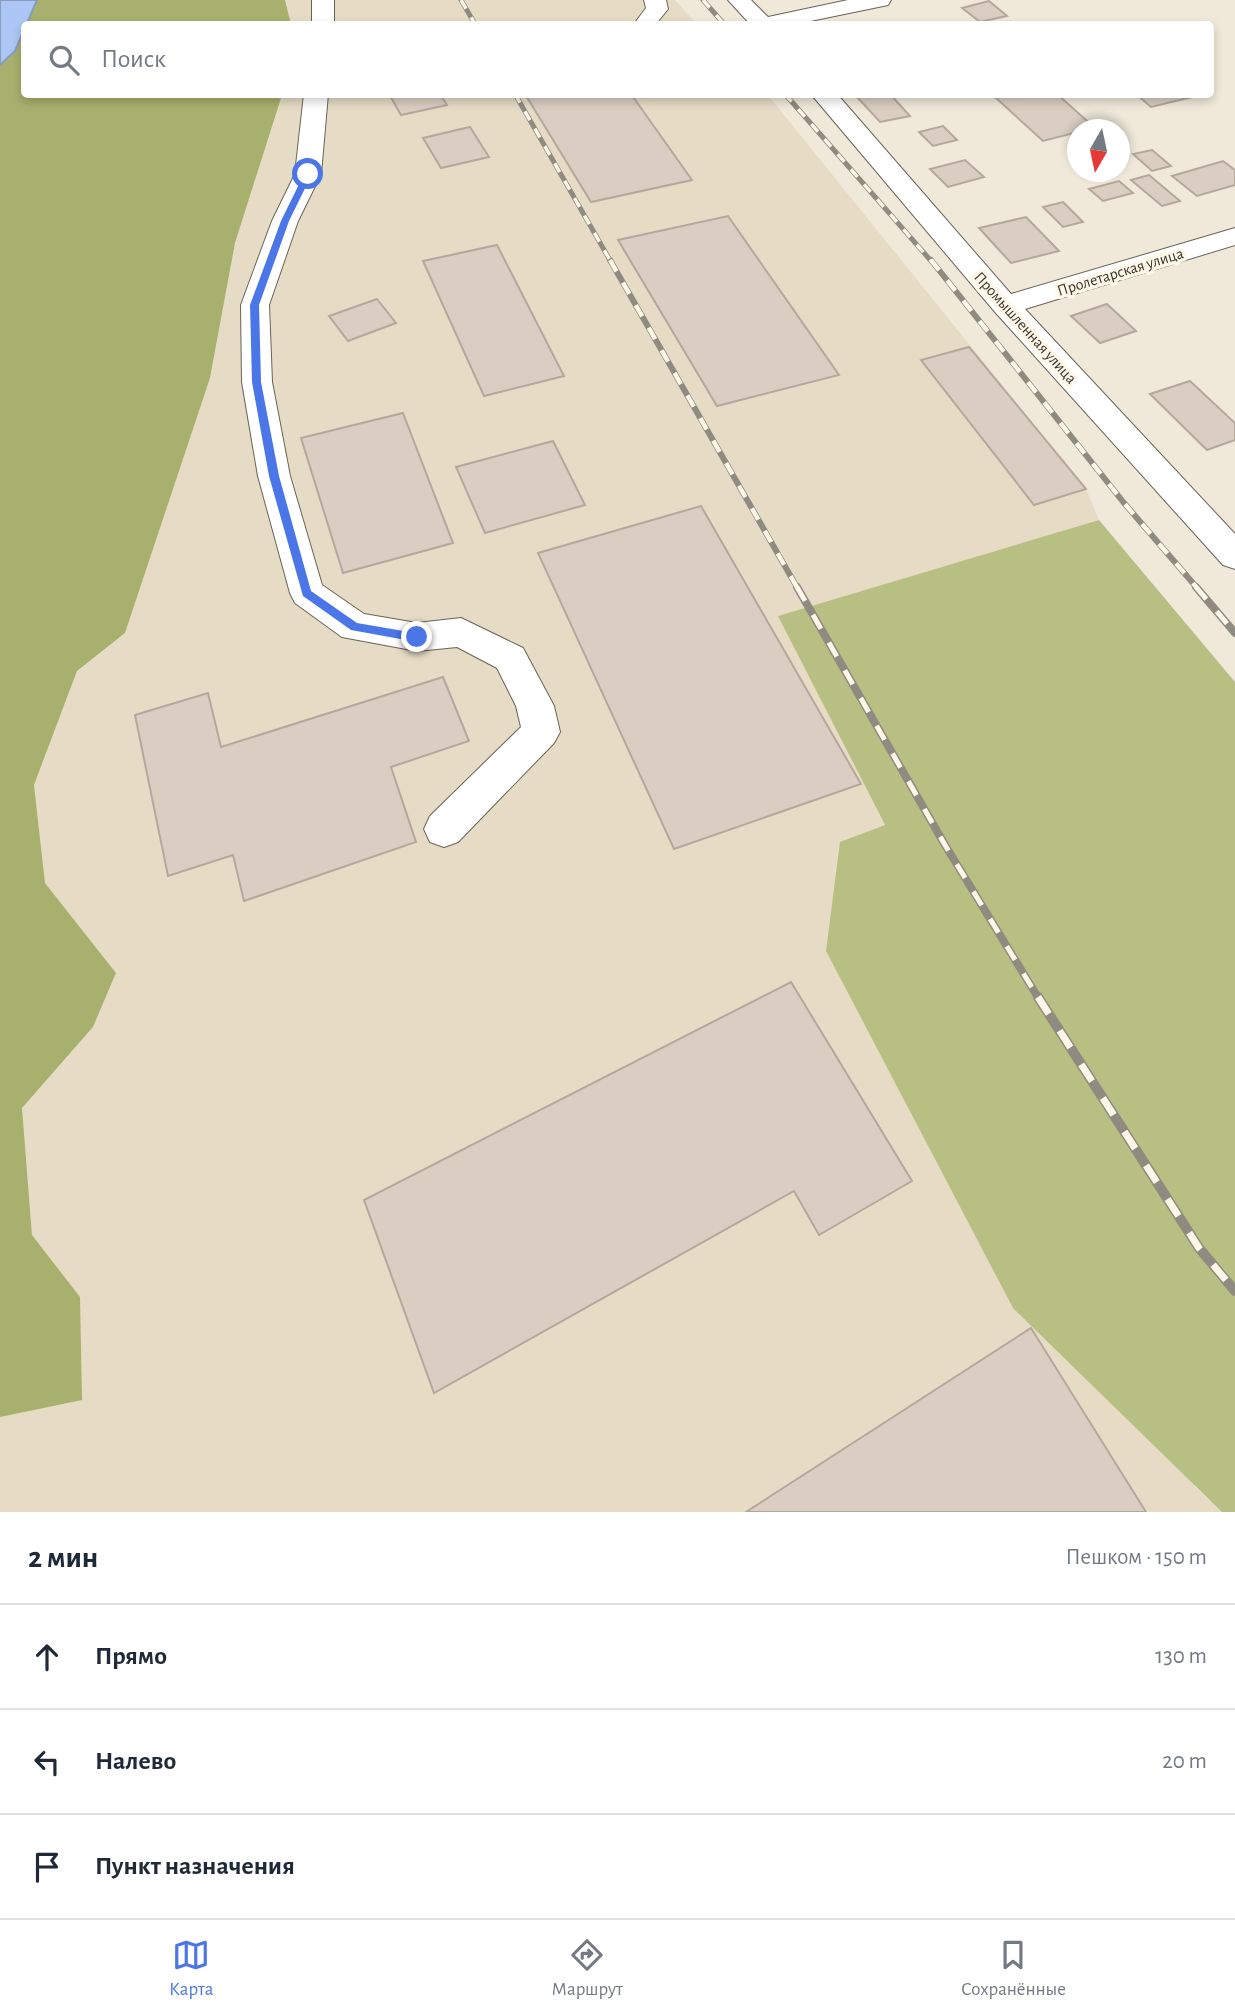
<!DOCTYPE html>
<html lang="ru">
<head>
<meta charset="utf-8">
<style>
  body { margin:0; font-family:"Alegreya Sans",sans-serif; background:#f6f6f7; color:#1f2937 }
  .compass { position:absolute; left:1067px; top:119px; width:63px; height:63px; border-radius:50%; background:#fff; box-shadow:0 4px 10px #0003; rotate:189deg }
  .stop { position:absolute; width:21px; height:21px; margin:-16px; border:5px solid #4a76e8; border-radius:50%; background:#fff }
  .stop.end { background:#4a76e8; border-color:#fff; box-shadow:0 2px 7px #0008 }
  .list { margin:0; padding:0; list-style:none }
  h2 { display:flex; justify-content:space-between; align-items:center; height:91px; margin:0; padding:0 28px; font-size:30px }
  h2 small { font-size:23px; font-weight:400; color:#747a83 }
  .list li { display:grid; grid-template-columns:46px 1fr auto; gap:21px; align-items:center; box-sizing:border-box; height:105px; padding:0 28px; border-top:2px solid #e0e1e3 }
  .list b { display:block; font-size:26px; white-space:nowrap }
  .list em { font-size:23px; font-style:normal; color:#747a83 }
  .icon { flex:none; width:38px; height:38px; fill:none; stroke:currentColor; stroke-width:2; stroke-linecap:round; stroke-linejoin:round }
  .map { position:relative; flex:none; width:1235px; height:1512px; overflow:hidden }
  .search { position:absolute; background:#fff; box-shadow:0 4px 10px #0003; left:21px; right:21px; top:21px; height:77px; display:flex; align-items:center; gap:18px; box-sizing:border-box; padding:0 24px; border-radius:7px; color:#747a83; font-size:26px }
  .sheet { height:406px; background:#fff }
  nav { display:flex; justify-content:space-around; align-items:center; box-sizing:border-box; height:98px; border-top:2px solid #e0e1e3; background:#fff; font-size:19px; color:#747a83 }
  nav a { display:grid; justify-items:center; gap:4px }
  nav .on { color:#4a76e8 }
  .map>svg:first-child { display:block }
  .built { fill:#e6dcc6 }
  .green { fill:#b7bf82 }
  .forest { fill:#a8b06e }
  .water { fill:#acc7f5; stroke:#899bba; stroke-width:2 }
  .building { fill:#dacec2; stroke:#b4a89d; stroke-width:2 }
  .lines { fill:none; stroke-linecap:round; stroke-linejoin:round }
  .minor-casing { stroke:#696356; stroke-width:2 }
  .minor { fill:#fff; fill-rule:evenodd }
  .rail-far3-casing { stroke:#8f8b81; stroke-width:5 }
  .rail-far2-casing { stroke:#8f8b81; stroke-width:6 }
  .rail-far1-casing { stroke:#8f8b81; stroke-width:8 }
  .rail-casing { stroke:#8f8b81; stroke-width:10 }
  .rail-far3 { stroke:#fef7e7; stroke-width:3.5; stroke-dasharray:10; stroke-linecap:butt }
  .rail-far2 { stroke:#fef7e7; stroke-width:4.5; stroke-dasharray:13; stroke-linecap:butt }
  .rail-far1 { stroke:#fef7e7; stroke-width:5; stroke-dasharray:16; stroke-linecap:butt }
  .rail { stroke:#fef7e7; stroke-width:7; stroke-dasharray:20; stroke-linecap:butt }
  .route { fill:#4a76e8 }
  .labels { text-anchor:middle; stroke-width:7; stroke-linejoin:round; paint-order:stroke }
  .far-street-label { font-size:16px; fill:#37352f; stroke:#fef7e7 }
</style>
</head>
<body>
<div class="map">
<svg width="1235" height="1512" viewBox="0 0 1235 1512">
  <rect width="100%" height="100%" fill="#f0e9da"/>
  <g class="built">
    <path d="M285,0h390l22,24h-406z"/>
    <path d="M282,95h486l318,394 13,31 -320,96 106,210 310,661 27,25h-1222v-95l80,-120 -48,-62 -10,-127 71,-81 23,-54 -71,-90 -11,-98 43,-114 48,-38 85,-255 25,-135z"/>
  </g>
  <path class="green" d="M1099,520l136,162v830h-13l-209,-204 -187,-357 14,-109 45,-17 -107,-209z"/>
  <g class="forest">
    <path d="M37,0h248l6,24h-265z"/>
    <path d="M24,29v65l258,1 -47,148 -25,135 -85,255 -48,38 -43,114 11,98 71,90 -23,54 -71,81 10,127 48,62 2,103 -82,17v-1352l15,-14z"/>
  </g>
  <path class="water" d="M0,0h37l-22,51 -15,14z"/>
  <g class="building">
    <path d="M989,1l18,15 -27,6 -18,-14z"/>
    <path d="M389,94h51l7,11 -46,10z"/>
    <path d="M525,94h106l61,86 -101,22z"/>
    <path d="M870,94h20l20,22 -30,6 -23,-25z"/>
    <path d="M1009,94h48l38,34 -17,2v2l-35,9 -47,-43z"/>
    <path d="M1136,94h64l1,1 -50,12z"/>
    <path d="M943,126l14,14 -24,6 -14,-14z"/>
    <path d="M470,127l19,30 -48,11 -18,-30z"/>
    <path d="M1152,150l19,16 -19,5 -19,-17z"/>
    <path d="M965,160l19,17 -36,10 -18,-18z"/>
    <path d="M1223,161l12,9v15l-38,11 -25,-20z"/>
    <path d="M1149,175l31,26 -18,5 -31,-26z"/>
    <path d="M1119,181l14,12 -30,8 -14,-12z"/>
    <path d="M1063,202l20,20 -20,5 -20,-20z"/>
    <path d="M728,216l111,159 -122,31 -99,-166z"/>
    <path d="M1026,217l33,34 -48,12 -32,-35z"/>
    <path d="M497,245l67,131 -80,20 -61,-135z"/>
    <path d="M377,299l19,24 -48,18 -19,-25z"/>
    <path d="M1107,304l29,27 -36,12 -29,-27z"/>
    <path d="M969,347l117,142 -52,16 -113,-145z"/>
    <path d="M1190,381l45,42v17l-28,10 -57,-56z"/>
    <path d="M403,413l50,130 -110,30 -42,-135z"/>
    <path d="M553,441l32,64 -100,28 -29,-66z"/>
    <path d="M701,506l160,278 -187,65 -136,-296z"/>
    <path d="M443,677l26,64 -78,26 25,75 -172,59 -11,-46 -65,21 -33,-161 73,-22 13,54z"/>
    <path d="M791,982l121,199 -93,54 -25,-44 -360,202 -70,-193z"/>
    <path d="M1031,1328l115,184h-400z"/>
  </g>
  <g class="lines">
    <g class="minor-casing">
      <g id="minor">
        <rect x="312" y="0" width="22" height="24"/>
        <path d="M644,0h22l2,9 -12,15h-22l12,-16z"/>
        <path d="M728,0h23l17,17 80,-17h43l-3,5 -92,19h-46z"/>
        <path d="M304,94h24l-7,80 -23,47 -29,84 3,77 18,94 32,109 42,29 53,9 44,-5 62,30 31,58 6,26 -6,11 -96,99 -14,5 -14,-5 -6,-13 6,-13 91,-89 -5,-21 -19,-38 -40,-21 -40,4 -75,-14 -47,-34 -5,-10 -32,-117 -16,-94 -1,-77 31,-84 23,-47z"/>
        <path d="M811,94h26l174,200 224,-66v17l-210,64 210,225v35l-12,-4 -228,-253z"/>
      </g>
    </g>
    <use href="#minor" class="minor"/>
    <g class="rail-far3-casing">
      <g id="rail-far3">
        <path d="M461,0l14,24"/>
        <path d="M703,0l21,24"/>
        <path d="M515,94l96,168"/>
        <path d="M785,94l147,168"/>
      </g>
    </g>
    <g class="rail-far2-casing">
      <g id="rail-far2">
        <path d="M610,260l188,329"/>
        <path d="M931,260l193,243 74,86"/>
      </g>
    </g>
    <g class="rail-far1-casing">
      <g id="rail-far1">
        <path d="M797,587l148,258 94,154"/>
        <path d="M1196,587l39,46"/>
      </g>
    </g>
    <g class="rail-casing">
      <path id="rail" d="M1038,997l161,251 36,43"/>
    </g>
    <use href="#rail-far3" class="rail-far3"/>
    <use href="#rail-far2" class="rail-far2"/>
    <use href="#rail-far1" class="rail-far1"/>
    <use href="#rail" class="rail"/>
  </g>
  <path class="route" d="M308,172l4,2 -23,47 -30,84 2,77 18,94 32,115 46,32 64,11 1,3 -5,5 -66,-12 -48,-34 -34,-120 -17,-94 -2,-77 31,-84 23,-47z"/>
  <g class="labels">
    <g class="far-street-label">
      <text transform="translate(1120 271) rotate(-17)" y="6">Пролетарская улица</text>
      <text transform="translate(1026 327) rotate(48)" y="6">Промышленная улица</text>
    </g>
  </g>
</svg>
<svg class="compass" viewBox="-18 -18 36 36"><path d="M0-13l5 13h-10z" fill="#e53935"/><path d="M0 13l5-13h-10z" fill="#747a83"/></svg>
<div class="stop" style="left:308px;top:174px"></div>
<div class="stop end" style="left:417px;top:637px"></div>
<div class="search"><svg class="icon" aria-label="search" viewBox="0 0 24 24"><circle cx="10" cy="10" r="6"/><path d="M15 15l6 6"/></svg>Поиск</div>
</div>
<section class="sheet">
<h2>2 мин<small>Пешком · 150 m</small></h2>
<ul class="list">
<li><svg class="icon" aria-label="ahead" viewBox="0 0 24 24"><path d="M12 20V5M6 11l6-6 6 6"/></svg><div><b>Прямо</b></div><em>130 m</em></li>
<li><svg class="icon" aria-label="left" viewBox="0 0 24 24"><path d="M17 20v-9H6M10 6l-5 5 5 5"/></svg><div><b>Налево</b></div><em>20 m</em></li>
<li><svg class="icon" aria-label="arrive" viewBox="0 0 24 24"><path d="M6 21V4h12l-3 4 3 4H6"/></svg><div><b>Пункт назначения</b></div></li>
</ul>
</section>
<nav>
<a class="on"><svg class="icon" aria-label="map" viewBox="0 0 24 24"><path d="M3 6l6-2 6 2 6-2v14l-6 2-6-2-6 2zM9 4v14M15 6v14"/></svg>Карта</a>
<a><svg class="icon" aria-label="directions" viewBox="0 0 24 24"><path d="M12 3l9 9-9 9-9-9zM9 14v-3h6M13 9l2 2-2 2"/></svg>Маршрут</a>
<a><svg class="icon" aria-label="saved" viewBox="0 0 24 24"><path d="M7 4h10v16l-5-4-5 4z"/></svg>Сохранённые</a>
</nav>
</body>
</html>
